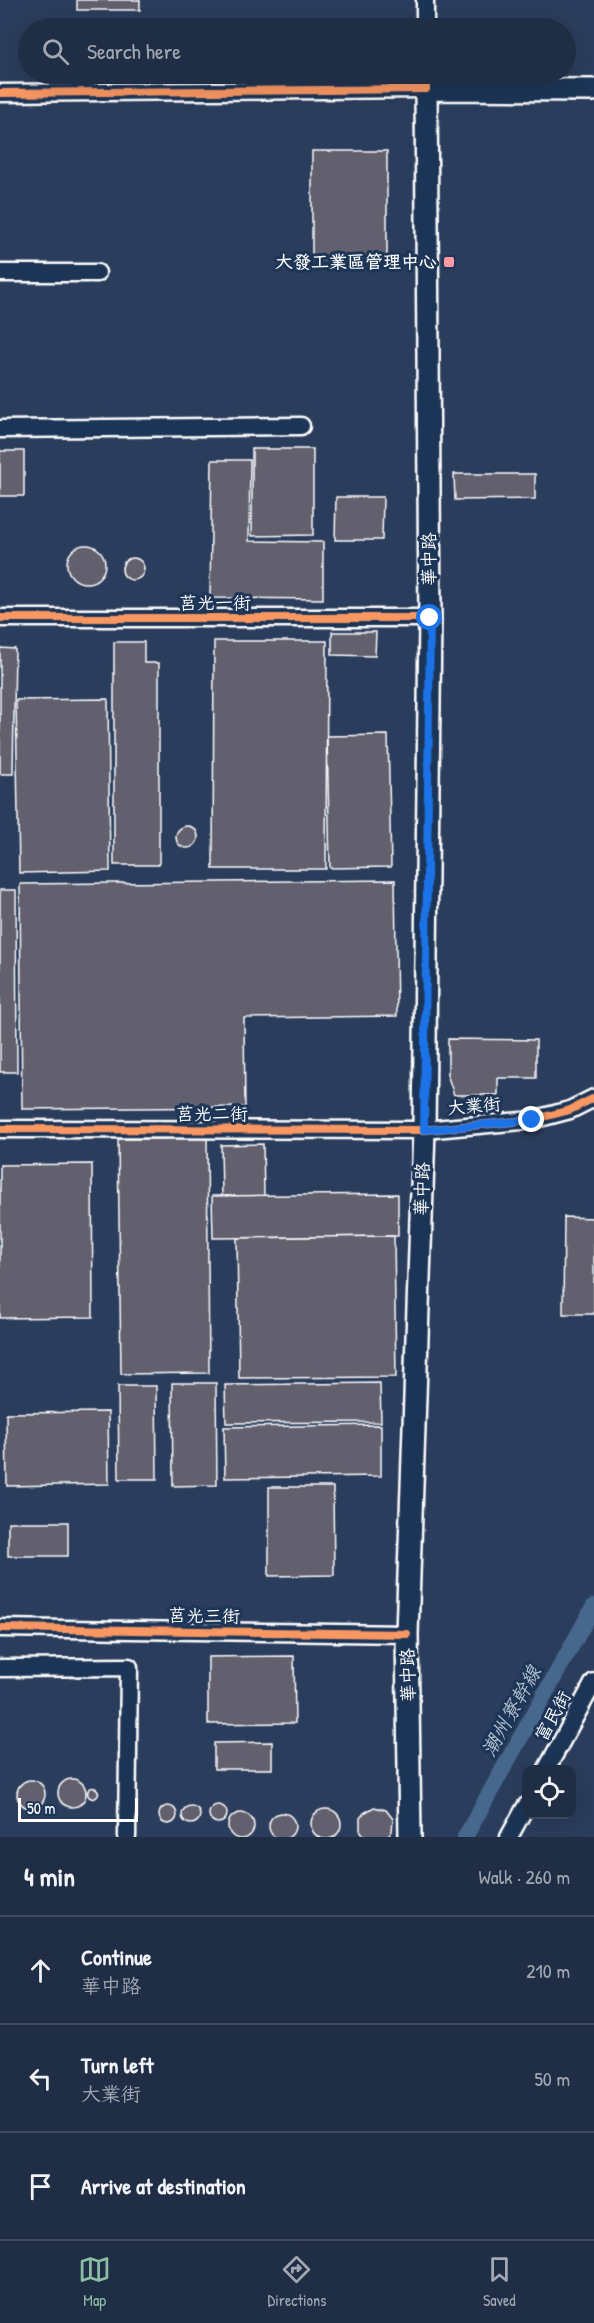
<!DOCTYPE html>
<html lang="en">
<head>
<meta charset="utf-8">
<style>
  body { margin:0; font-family:"Patrick Hand","LXGW WenKai TC",sans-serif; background:#28364c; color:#f1f3f6 }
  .controls { position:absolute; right:18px; bottom:18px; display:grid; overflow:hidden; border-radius:12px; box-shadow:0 6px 24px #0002 }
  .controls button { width:54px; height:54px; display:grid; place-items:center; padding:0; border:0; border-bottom:2px solid #3d4a5e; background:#202e45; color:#f1f3f6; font:30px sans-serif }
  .scale { position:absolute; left:18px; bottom:15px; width:120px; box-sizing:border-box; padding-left:6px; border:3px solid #fff; border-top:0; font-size:16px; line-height:21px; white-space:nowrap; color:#fff; -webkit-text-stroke:4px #1d3557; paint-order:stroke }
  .stop { position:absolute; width:18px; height:18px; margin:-14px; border:4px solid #1a73e8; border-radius:50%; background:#fff }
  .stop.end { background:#1a73e8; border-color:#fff; box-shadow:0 2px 6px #0008 }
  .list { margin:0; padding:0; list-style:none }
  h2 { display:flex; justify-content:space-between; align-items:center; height:78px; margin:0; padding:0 24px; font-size:26px }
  h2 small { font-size:20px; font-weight:400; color:#a2a8b3 }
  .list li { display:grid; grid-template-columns:39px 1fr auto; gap:18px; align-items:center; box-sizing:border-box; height:108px; padding:0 24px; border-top:2px solid #3d4a5e }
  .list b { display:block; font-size:22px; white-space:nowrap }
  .list p { margin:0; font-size:20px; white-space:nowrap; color:#a2a8b3 }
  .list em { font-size:20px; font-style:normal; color:#a2a8b3 }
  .icon { flex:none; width:33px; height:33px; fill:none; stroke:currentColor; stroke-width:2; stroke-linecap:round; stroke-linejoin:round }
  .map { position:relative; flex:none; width:594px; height:1837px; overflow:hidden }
  .search { position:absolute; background:#202e45; box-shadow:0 6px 24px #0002; left:18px; right:18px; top:18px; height:66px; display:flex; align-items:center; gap:15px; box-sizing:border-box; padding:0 21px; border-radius:33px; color:#a2a8b3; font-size:22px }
  .sheet { height:402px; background:#202e45 }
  nav { display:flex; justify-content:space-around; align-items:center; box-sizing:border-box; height:84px; border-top:2px solid #3d4a5e; background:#202e45; font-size:16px; color:#a2a8b3 }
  nav a { display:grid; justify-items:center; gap:3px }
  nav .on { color:#8abfa5 }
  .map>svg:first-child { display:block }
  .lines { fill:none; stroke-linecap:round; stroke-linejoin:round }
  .canal { stroke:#47688d; stroke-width:16 }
  .building { fill:#625e6e; stroke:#fff; stroke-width:1.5 }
  .minor-casing { stroke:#fff; stroke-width:21 }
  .major-casing { stroke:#fff; stroke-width:26 }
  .minor { stroke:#1d3557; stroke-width:16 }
  .major { stroke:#1d3557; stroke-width:21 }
  .cycleway-casing { stroke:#1d3557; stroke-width:11 }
  .cycleway { stroke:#f99763; stroke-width:8 }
  .route { stroke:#1a73e8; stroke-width:8 }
  .poi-dot { fill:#ff9aa2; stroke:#1d3557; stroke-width:2 }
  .labels { text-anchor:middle; stroke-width:6; stroke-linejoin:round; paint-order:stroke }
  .poi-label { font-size:18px; font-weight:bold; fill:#fff; stroke:#1d3557; text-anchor:end }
  .street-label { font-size:18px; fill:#fff; stroke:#1d3557 }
  .water-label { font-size:20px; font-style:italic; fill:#b5c3d1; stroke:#1d3557 }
</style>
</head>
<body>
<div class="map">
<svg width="594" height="1837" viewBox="0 0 594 1837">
  <rect width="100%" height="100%" fill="#2b3d5c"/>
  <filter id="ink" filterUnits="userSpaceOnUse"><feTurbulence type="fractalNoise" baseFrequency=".0167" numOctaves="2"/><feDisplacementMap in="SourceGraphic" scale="12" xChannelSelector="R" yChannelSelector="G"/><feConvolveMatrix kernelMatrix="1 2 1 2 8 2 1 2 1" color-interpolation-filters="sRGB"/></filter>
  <g filter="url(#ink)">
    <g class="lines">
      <path class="canal" d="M465,1837l129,-231"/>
    </g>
    <g class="building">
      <rect x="77" y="0" width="63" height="10"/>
      <rect x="312" y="151" width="75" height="109"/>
      <path d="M252,449h61v86l-61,1z"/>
      <rect x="0" y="451" width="24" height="45"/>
      <path d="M212,460h38l-1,81 74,1v57l-113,-1z"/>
      <path d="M454,474h81v25l-80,1z"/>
      <path d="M336,497h47l-1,43h-47z"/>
      <circle cx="86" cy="564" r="19"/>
      <circle cx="133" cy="569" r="11"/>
      <path d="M332,632h44l-1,24 -43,-1z"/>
      <path d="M214,641h113l-1,228h-113z"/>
      <path d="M114,642h30v21h15v202h-45z"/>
      <path d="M0,648l15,1 -2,125h-13z"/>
      <path d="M108,699l2,172 -91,2 -3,-173z"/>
      <path d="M388,735l3,132 -61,1 -3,-132z"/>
      <circle cx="187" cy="837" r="11"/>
      <path d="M395,880l2,136 -153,2 1,89 -223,2 -2,-225z"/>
      <path d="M0,890h16l1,182h-17z"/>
      <path d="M448,1039l88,1v38h-38v17h-44l-6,-18z"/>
      <path d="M207,1138l2,235 -88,1 -3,-235z"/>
      <path d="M263,1144l1,52h-42l-1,-51z"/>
      <path d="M92,1164l1,153 -93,1v-153z"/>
      <path d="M398,1194v42l-185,2 -1,-42z"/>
      <path d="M564,1217l30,1v96h-31z"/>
      <path d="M394,1236l2,141 -157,1 -2,-140z"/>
      <path d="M172,1383h44l1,102 -44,1z"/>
      <path d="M380,1383l1,39 -155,1 -1,-38z"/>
      <path d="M118,1386h38l1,93h-38z"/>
      <path d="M108,1412l1,72 -102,2 -1,-73z"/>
      <path d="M381,1425v51l-156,2 -1,-51z"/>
      <path d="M269,1487h64l1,88 -65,1z"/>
      <rect x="8" y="1522" width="60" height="34"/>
      <path d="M294,1656l1,67 -87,1v-67z"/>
      <path d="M272,1742v27h-58v-26z"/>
      <circle cx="72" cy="1793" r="14"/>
      <circle cx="31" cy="1794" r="14"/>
      <circle cx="93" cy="1793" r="5.5"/>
      <circle cx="218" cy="1814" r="9"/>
      <circle cx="168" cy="1815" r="9"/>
      <circle cx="191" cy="1815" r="9"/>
      <path d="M374,1807l12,3 7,9 -1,12 -4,6h-23l-5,-7v-12l4,-5z"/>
      <circle cx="326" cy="1824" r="15"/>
      <circle cx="282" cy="1826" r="13"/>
      <circle cx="241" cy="1826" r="13"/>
    </g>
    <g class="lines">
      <g class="minor-casing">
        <g id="minor">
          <path d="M425,0v28"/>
          <path d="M0,93l426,-4v-15"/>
          <path d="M0,273h97"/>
          <path d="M0,429l301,-3"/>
          <path d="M0,618h430"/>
          <path d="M0,1129l424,1 108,-10 38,-10 24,-12"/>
          <path d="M0,1628l407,6"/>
          <path d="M0,1668l129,-1 -2,170"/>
          <path d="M546,1770l48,-88"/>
          <path d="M509,1837l17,-31"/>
        </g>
      </g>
      <g class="major-casing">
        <path id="major" d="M410,1837l-3,-203 17,-504 6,-512 -4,-529 168,1"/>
      </g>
      <use href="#minor" class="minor"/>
      <use href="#major" class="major"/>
      <g class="cycleway-casing">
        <g id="cycleway">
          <path d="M0,93l426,-4v-15"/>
          <path d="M0,618h430"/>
          <path d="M0,1129l424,1 108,-10 38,-10 24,-12"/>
          <path d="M0,1628l407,6"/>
        </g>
      </g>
      <use href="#cycleway" class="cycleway"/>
    </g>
  </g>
  <g class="lines" filter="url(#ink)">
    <path class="route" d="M430,618l-6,512 108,-10"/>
  </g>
  <rect class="poi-dot" x="443" y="256" width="12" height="12" rx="3"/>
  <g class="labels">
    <g class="poi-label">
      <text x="437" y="268">大發工業區管理中心</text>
    </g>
    <g class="street-label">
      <text transform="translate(429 559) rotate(-90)" y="6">華中路</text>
      <text x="215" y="609">莒光一街</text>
      <text transform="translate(474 1106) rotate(-5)" y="6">大業街</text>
      <text x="212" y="1120">莒光二街</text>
      <text transform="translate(422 1189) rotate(-88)" y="6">華中路</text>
      <text transform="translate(204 1616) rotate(1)" y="6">莒光三街</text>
      <text transform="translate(408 1675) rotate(-91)" y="6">華中路</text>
      <text transform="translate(553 1716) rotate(-61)" y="6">富民街</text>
    </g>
    <g class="water-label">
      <text transform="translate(511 1711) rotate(-61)" y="7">潮州寮幹線</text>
    </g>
  </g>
</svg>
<div class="controls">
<button><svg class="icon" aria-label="locate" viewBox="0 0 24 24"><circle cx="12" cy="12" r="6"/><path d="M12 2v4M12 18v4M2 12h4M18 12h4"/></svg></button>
</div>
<div class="scale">50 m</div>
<div class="stop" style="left:430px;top:618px"></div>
<div class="stop end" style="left:532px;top:1120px"></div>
<div class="search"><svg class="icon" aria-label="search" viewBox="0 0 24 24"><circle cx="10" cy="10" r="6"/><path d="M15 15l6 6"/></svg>Search here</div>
</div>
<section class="sheet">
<h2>4 min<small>Walk · 260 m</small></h2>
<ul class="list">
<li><svg class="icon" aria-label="ahead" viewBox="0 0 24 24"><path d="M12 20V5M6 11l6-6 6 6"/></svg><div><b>Continue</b><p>華中路</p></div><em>210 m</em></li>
<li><svg class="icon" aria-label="left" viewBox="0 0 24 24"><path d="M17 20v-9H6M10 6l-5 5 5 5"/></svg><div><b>Turn left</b><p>大業街</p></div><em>50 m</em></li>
<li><svg class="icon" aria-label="arrive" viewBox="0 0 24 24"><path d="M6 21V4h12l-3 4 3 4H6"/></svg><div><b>Arrive at destination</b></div></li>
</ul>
</section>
<nav>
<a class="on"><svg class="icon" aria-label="map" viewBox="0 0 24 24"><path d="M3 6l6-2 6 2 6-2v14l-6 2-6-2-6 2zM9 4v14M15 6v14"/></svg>Map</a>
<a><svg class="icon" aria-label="directions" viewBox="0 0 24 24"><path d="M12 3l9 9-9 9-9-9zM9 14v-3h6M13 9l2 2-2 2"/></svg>Directions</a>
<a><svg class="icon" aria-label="saved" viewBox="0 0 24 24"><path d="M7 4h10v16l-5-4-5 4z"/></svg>Saved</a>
</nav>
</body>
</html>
